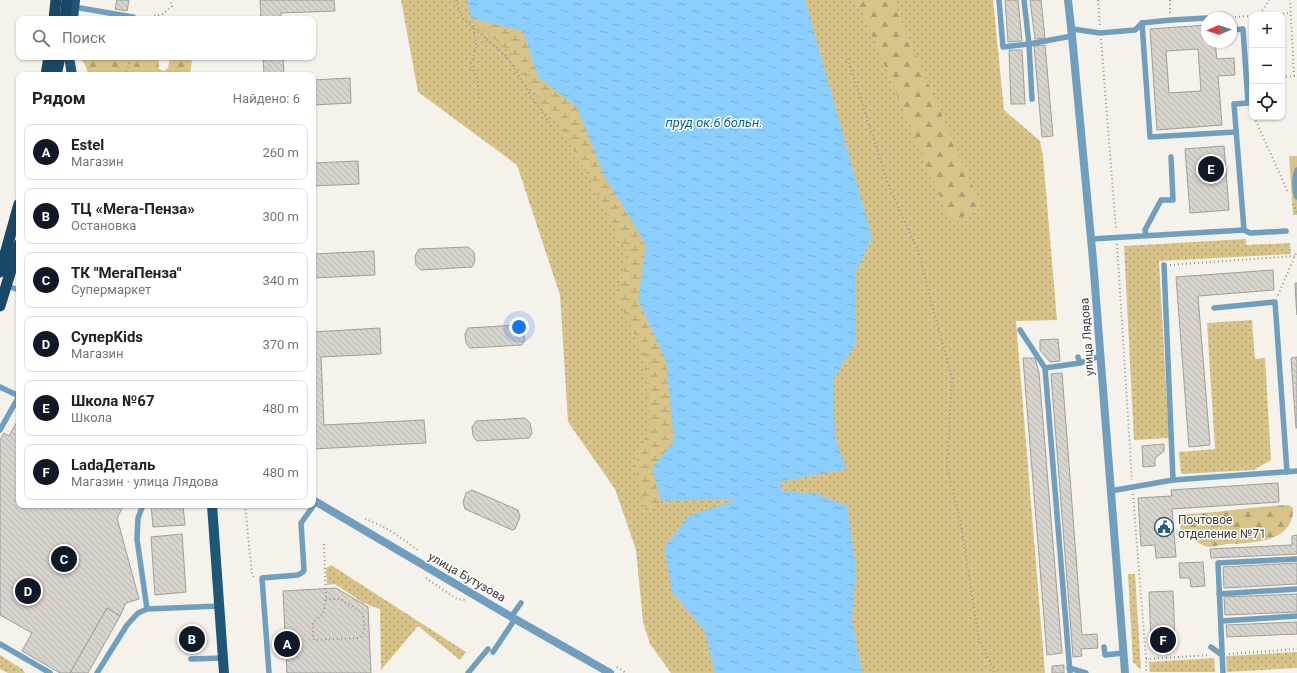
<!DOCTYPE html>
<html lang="ru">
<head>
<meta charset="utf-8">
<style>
  body { margin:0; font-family:Roboto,sans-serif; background:#f2f2f2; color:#202124 }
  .controls { position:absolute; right:12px; top:12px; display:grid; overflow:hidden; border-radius:8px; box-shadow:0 1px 3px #0004 }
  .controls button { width:36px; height:36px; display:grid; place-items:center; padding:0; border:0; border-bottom:1px solid #e0e0e0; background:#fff; color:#202124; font:20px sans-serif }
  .compass { position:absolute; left:1201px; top:12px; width:36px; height:36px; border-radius:50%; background:#fff; box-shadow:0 1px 3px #0004; rotate:268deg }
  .you { position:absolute; left:519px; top:327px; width:14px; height:14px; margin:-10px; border:3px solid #fff; border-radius:50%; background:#1a73e8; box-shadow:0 0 0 6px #1a73e833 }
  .badge { display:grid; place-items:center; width:26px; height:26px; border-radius:50%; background:#111827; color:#fff; font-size:13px; font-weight:700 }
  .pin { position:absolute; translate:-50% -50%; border:2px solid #fff; box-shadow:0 1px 4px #0006 }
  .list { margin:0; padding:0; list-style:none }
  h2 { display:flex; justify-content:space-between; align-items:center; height:52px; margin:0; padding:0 16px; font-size:17px }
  h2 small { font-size:13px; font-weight:400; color:#757577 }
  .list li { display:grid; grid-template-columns:26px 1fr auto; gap:12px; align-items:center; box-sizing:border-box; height:56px; margin:0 8px 8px; padding:0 8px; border:1px solid #e0e0e0; border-radius:8px }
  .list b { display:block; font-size:15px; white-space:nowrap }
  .list p { margin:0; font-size:13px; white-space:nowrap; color:#757577 }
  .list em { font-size:13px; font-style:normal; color:#757577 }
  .icon { flex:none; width:22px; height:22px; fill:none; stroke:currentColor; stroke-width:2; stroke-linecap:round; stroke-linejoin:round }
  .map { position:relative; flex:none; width:1297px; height:673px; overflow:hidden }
  .search { position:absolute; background:#fff; box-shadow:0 1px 3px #0004; left:16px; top:16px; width:300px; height:44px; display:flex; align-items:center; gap:10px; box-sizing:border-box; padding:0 14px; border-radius:8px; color:#757577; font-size:15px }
  .panel { position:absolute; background:#fff; box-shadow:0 1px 3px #0004; left:16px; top:72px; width:300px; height:436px; border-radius:8px }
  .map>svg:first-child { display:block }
  .green { fill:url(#green-dots) }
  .forest { fill:url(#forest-firs) }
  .wetland { fill:url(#wetland-marsh) }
  .pitch { fill:#d8c489 }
  .water { fill:url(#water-ripples) }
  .building { fill:url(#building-back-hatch); stroke:#a19e98; fill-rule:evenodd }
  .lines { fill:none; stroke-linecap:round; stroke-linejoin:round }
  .path { stroke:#979691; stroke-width:2; stroke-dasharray:1 3; stroke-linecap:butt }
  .service { stroke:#709ebf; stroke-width:5.5 }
  .minor { stroke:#709ebf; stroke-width:8 }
  .primary { stroke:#1f5577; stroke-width:10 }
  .trunk { stroke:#194866; stroke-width:11 }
  .labels { text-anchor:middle; stroke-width:3; stroke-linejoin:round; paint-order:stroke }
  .street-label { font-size:12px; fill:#3b3a38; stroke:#fff }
  .poi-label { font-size:12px; fill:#3b3a38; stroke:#fff; text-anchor:start }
  .water-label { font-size:13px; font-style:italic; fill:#0c5d88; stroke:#fff }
</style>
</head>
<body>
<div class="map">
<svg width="1297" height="673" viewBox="0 0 1297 673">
  <defs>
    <pattern id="green-dots" width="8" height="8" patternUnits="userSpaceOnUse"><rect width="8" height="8" fill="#d8c489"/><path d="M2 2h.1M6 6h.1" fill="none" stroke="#b0a071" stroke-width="1.8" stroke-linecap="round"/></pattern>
    <pattern id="forest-firs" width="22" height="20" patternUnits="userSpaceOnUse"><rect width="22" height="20" fill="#d8c489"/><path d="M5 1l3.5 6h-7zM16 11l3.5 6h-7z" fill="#b0a071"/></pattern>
    <pattern id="wetland-marsh" width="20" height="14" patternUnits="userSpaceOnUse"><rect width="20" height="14" fill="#d8c489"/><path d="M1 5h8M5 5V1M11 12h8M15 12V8" fill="none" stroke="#b0a071"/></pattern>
    <pattern id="water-ripples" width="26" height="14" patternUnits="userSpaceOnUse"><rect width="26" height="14" fill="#8ccffe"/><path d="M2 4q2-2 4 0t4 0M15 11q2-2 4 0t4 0" fill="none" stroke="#7ab2da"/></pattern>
    <pattern id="building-back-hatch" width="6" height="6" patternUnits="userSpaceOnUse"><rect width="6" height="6" fill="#d6d4cd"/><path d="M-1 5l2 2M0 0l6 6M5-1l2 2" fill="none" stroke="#b9b7b1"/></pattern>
  </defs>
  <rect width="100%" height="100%" fill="#f4f2eb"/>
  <g class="green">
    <path d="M401,0h592l11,110 36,31 3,15 14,164 -41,1 29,352h-374l-21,-29 -7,-22 -7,-72 -21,-61 -47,-67 -8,-127 -43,-130 -99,-73z"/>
    <path d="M1246,239v6l44,-2 1,11 -132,7 10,177 -35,2 -10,-194z"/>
    <path d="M1252,320l3,39 10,-1 6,102 -17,10 -73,4 -2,-22 36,-3 -8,-126z"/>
    <path d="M331,565l135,87 -6,8 -42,-34 -37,44 -1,-61 -17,-6 -28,-19 -8,1 -1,-17z"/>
    <path d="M1128,574h7l6,96 -8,-8z"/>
    <path d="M1297,652v16l-70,4 -1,-16z"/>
    <path d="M0,655l22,14 3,4h-17l-8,-4z"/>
    <path d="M1214,658l1,14h-65l-1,-10z"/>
  </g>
  <g class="forest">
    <path d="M857,0h35l90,208 -31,14z"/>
    <path d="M80,57h78l1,12 5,2 4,-3 2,-11h21l1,3 -2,15h-102l-2,-8z"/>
    <path d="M1289,505l4,3c1,35 -41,35 -66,36 -7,1 -16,4 -22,2 -8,-3 -16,-9 -24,-14l-1,-7v-8l2,-3h3c35,-1 69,-8 104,-9z"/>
  </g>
  <path class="wetland" d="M471,18l52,13 15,46 39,30 27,68 42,71 -8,54 28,61 8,80 -22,27 9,33 -14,15 -11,-43 2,-20 11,-24 -5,-73 -26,-58 9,-46 -41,-79 -26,-47 -21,-26 -23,-38 -9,-12z"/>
  <path class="pitch" d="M1289,156h8v59h-4z"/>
  <path class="water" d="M467,0h338l67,237 -17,37 1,69 -23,37 2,57 11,32 -67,13 4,9 34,3 30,12 9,64 -4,50 10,53h-147l-11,-43 -32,-38 -8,-44 24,-32 51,-17 -78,2 -9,-33 22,-27 -8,-80 -28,-61 8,-55 -42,-70 -27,-68 -39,-30 -15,-46 -52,-13z"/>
  <g class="building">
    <path d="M117,0h12l-2,11 -12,-2z"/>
    <path d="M260,0h74l1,11 -54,2v6h-20z"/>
    <path d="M1005,0h13l4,41 -14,1z"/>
    <path d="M1030,0h11l4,38 -10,1z"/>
    <path d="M1207,25v17h8l2,17 17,-1 1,17 -17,1 4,49 -65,5 -7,-101zM1198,49l3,42 -32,2 -3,-42z"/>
    <path d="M1045,45l8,91 -11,1 -8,-91z"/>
    <path d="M1009,50h13l3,54h-14z"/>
    <path d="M263,57h20l1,18h-20z"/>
    <path d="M350,78l1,25 -38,2v-25z"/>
    <path d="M1224,146l5,64 -39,3 -5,-64z"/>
    <path d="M358,161l1,23 -46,2v-23z"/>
    <path d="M468,247l6,5 1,9 -3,6 -51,3 -5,-5 -1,-9 4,-7z"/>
    <path d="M374,251l1,24 -62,3v-24z"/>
    <path d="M1273,270l1,20 -76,6 12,149 -21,2 -13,-170z"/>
    <path d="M1295,283h2v32l-1,-13z"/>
    <path d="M518,325l5,5 2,10 -3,5 -52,3 -4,-5 -1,-9 3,-6z"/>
    <path d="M380,328l1,26 -60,3 3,68 100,-5 2,23 -113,6v-117z"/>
    <path d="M1058,339l2,22 -10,1 -10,-12v-10z"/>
    <path d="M1297,357v71h-1l-5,-70z"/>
    <path d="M1023,358h12l4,15 23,280 -15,2z"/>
    <path d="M1062,373l20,262 15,-1 1,14 -17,1 1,7 -9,1 -22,-283z"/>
    <path d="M19,418v87h105l-7,13 22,81 -13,4 -6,13 -13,-8 -37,65h-10l-38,-22 10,-18 -32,-18v-175l4,-7 5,3z"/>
    <path d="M525,418l5,5 2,10 -3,5 -52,3 -4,-5 -1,-9 4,-6z"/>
    <path d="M1164,444v7l-9,7v8l-12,1 -1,-21z"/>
    <path d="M1278,483l1,19 -107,7 4,48 -20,1 -1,-13 -14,1 -3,-48 34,-2 -1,-6z"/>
    <path d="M472,490l46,20 2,7 -5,12 -3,1 -47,-21 -2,-7 3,-9z"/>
    <path d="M151,505h32l2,20 -32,2z"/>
    <path d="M182,534l4,58 -31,3 -4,-58z"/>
    <path d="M1297,535v19l-86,4 -1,-9 82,-4v-9z"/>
    <path d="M1203,562l2,24 -14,1 -1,-9h-10l-1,-15z"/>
    <path d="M1297,563v21l-73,4 -1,-21z"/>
    <path d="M336,588l32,19 3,66h-84l-4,-82z"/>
    <path d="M1173,591l2,48 -24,2 -2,-49z"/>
    <path d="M1297,594v18l-72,3 -1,-18z"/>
    <path d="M107,608l13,8 -32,57h-18z"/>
    <path d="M1297,622v12l-70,3 -1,-12z"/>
    <path d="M1064,665v8h-12v-7z"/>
  </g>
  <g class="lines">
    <g class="path">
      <path d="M456,0l6,18 45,39 26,42 19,27"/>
      <path d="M1098,0l2,27"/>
      <path d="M1170,0v13"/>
      <path d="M1260,14l9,-14"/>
      <path d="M1259,15l31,-2"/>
      <path d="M1235,17l17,-1"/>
      <path d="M147,19l3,-2 13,-3 9,-8 -2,-6"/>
      <path d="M473,28l4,18 -6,18 7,19 1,18"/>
      <path d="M1101,39l15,191"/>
      <path d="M848,59l40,125 31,69 13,52 20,73 -5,90 13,51 19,121 14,27 1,6"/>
      <path d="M125,75l6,-18"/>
      <path d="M1282,77l12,-1 -4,-76"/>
      <path d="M1254,117l34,75"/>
      <path d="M1293,204l4,9"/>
      <path d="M1117,244l15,236"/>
      <path d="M1170,265l125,-9"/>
      <path d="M1278,295l19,-44"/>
      <path d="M1133,494l13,165v14"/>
      <path d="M245,505l7,70 3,3"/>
      <path d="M365,519c19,6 38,20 54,32"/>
      <path d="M324,544l2,55 -3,15 -10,9v16l2,1 43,-2c3,-1 4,-2 5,-5 2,-5 1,-17 -2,-21l-21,-13h-14"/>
      <path d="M426,578l4,3 27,18 8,1"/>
      <path d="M1229,654l68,-5"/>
      <path d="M1146,659l64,-4"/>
      <path d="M617,667l9,6"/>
    </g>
    <g class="service">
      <path d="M999,0l4,47 26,-3 43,-8"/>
      <path d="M1024,0l5,44 3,55"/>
      <path d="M74,7l59,10"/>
      <path d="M1207,18l-36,2 -29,3 8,114 85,-5"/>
      <path d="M1213,18h15"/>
      <path d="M1072,29l28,4 35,-3 7,-7"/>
      <path d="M1297,170c-3,8 -3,19 0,27"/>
      <path d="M1244,230l6,3 36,-2"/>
      <path d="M1146,235l-1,-5 16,-30h12l-2,-43"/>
      <path d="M1091,239l153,-9 -10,-126 14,-1 -5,-74 -12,1"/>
      <path d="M1164,265l9,215"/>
      <path d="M7,286l12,4"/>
      <path d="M1214,308l61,-6 12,170"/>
      <path d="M1020,330l25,38"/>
      <path d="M1078,357l2,6"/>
      <path d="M0,387l19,9"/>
      <path d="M0,430l19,-34"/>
      <path d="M1110,491l63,-11 124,-9"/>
      <path d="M1219,594l78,-5"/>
      <path d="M147,609l72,-3"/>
      <path d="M511,617l10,-14"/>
      <path d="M1221,621l76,-5"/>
      <path d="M0,644l50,29"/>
      <path d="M1104,647l1,8 18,-2"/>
      <path d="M1211,647l11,8"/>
      <path d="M493,652l22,-33"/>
      <path d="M191,659l32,-1"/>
      <path d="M1069,668l17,5"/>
      <path d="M97,673l30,-48 11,-12 9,-4 -10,-70 1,-21 5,-13"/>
      <path d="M269,673l-7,-95 36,-3 5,-3 1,-2 -3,-47 15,-21"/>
      <path d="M468,673l20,-24"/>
      <path d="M1070,673l-25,-305 35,-5 20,-7"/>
      <path d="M1223,673l-5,-110 79,-4"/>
    </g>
    <g class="minor">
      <path d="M1068,0l4,36 21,224 32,413"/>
      <path d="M313,500l202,119 95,54"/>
    </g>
    <g class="primary">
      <path d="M73,19l2,-19"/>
      <path d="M69,57l3,18"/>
      <path d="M212,505l12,168"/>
    </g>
    <g class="trunk">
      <path d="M54,19l2,-19"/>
      <path d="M65,19l2,-19"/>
      <path d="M46,75l3,-18"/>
      <path d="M56,75l4,-18"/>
      <path d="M0,272l19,-68"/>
      <path d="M0,306l19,-62"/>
    </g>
  </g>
  <defs>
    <g id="civic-ring" transform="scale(1)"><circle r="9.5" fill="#fff" stroke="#2c5b7a" stroke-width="1.5"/><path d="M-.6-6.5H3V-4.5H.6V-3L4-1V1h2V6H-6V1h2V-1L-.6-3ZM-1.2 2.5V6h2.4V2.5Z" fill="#2c5b7a"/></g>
  </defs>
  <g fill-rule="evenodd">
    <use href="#civic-ring" x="1164" y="527"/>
  </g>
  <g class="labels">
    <g class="street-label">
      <text transform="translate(1087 337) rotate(-94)" y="4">улица Лядова</text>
      <text transform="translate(467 577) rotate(30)" y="4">улица Бутузова</text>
    </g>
    <g class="poi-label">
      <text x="1178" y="524">Почтовое<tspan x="1178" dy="14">отделение №71</tspan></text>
    </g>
    <g class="water-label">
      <text x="714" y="127">пруд ок.6 больн.</text>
    </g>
  </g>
</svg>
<div class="controls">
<button>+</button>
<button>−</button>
<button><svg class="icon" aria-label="locate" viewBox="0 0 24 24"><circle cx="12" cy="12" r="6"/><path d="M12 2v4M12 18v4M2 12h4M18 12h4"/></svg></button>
</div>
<svg class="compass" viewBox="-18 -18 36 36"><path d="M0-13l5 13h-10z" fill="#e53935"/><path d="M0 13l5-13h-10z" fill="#757577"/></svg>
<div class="you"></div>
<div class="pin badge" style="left:287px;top:644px">A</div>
<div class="pin badge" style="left:192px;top:639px">B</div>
<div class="pin badge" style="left:64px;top:559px">C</div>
<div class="pin badge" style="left:28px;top:591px">D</div>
<div class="pin badge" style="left:1211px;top:169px">E</div>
<div class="pin badge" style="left:1163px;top:640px">F</div>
<div class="search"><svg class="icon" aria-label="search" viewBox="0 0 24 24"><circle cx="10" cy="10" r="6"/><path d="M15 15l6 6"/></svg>Поиск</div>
<section class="panel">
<h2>Рядом<small>Найдено: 6</small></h2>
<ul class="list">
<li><span class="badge">A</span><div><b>Estel</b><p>Магазин</p></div><em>260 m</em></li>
<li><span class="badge">B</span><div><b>ТЦ «Мега-Пенза»</b><p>Остановка</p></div><em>300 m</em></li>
<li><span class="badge">C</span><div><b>ТК &quot;МегаПенза&quot;</b><p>Супермаркет</p></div><em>340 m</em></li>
<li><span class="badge">D</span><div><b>СуперKids</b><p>Магазин</p></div><em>370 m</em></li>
<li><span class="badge">E</span><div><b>Школа №67</b><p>Школа</p></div><em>480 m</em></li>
<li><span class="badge">F</span><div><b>LadaДеталь</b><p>Магазин · улица Лядова</p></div><em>480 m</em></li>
</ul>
</section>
</div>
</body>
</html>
